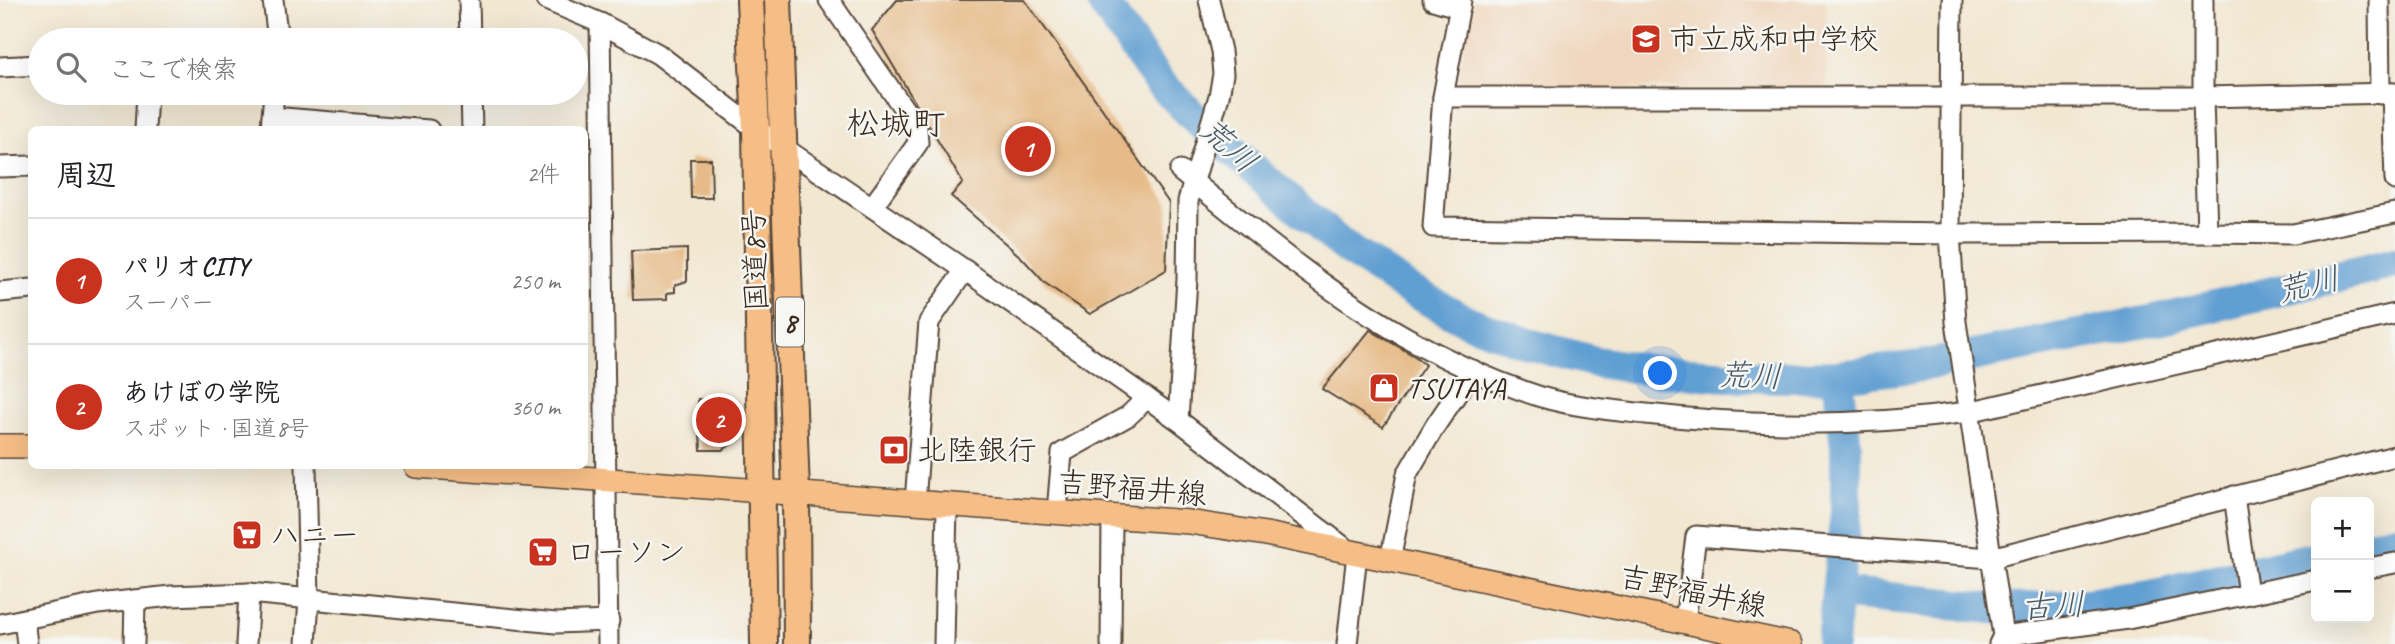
<!DOCTYPE html>
<html lang="ja">
<head>
<meta charset="utf-8">
<style>
  body { margin:0; font-family:Caveat,"Klee One",sans-serif; background:#f6f6f6; color:#202124 }
  .controls { position:absolute; right:21px; bottom:21px; display:grid; overflow:hidden; border-radius:10px; box-shadow:0 7px 28px #0002 }
  .controls button { width:63px; height:63px; display:grid; place-items:center; padding:0; border:0; border-bottom:2px solid #e0e0e0; background:#fff; color:#202124; font:35px sans-serif }
  .you { position:absolute; left:1661px; top:374px; width:24px; height:24px; margin:-18px; border:5px solid #fff; border-radius:50%; background:#1a73e8; box-shadow:0 0 0 10px #1a73e833 }
  .badge { display:grid; place-items:center; width:46px; height:46px; border-radius:50%; background:#c8321e; color:#fff; font-size:23px; font-weight:700 }
  .pin { position:absolute; translate:-50% -50%; border:4px solid #fff; box-shadow:0 2px 7px #0006 }
  .list { margin:0; padding:0; list-style:none }
  h2 { display:flex; justify-content:space-between; align-items:center; height:91px; margin:0; padding:0 28px; font-size:30px }
  h2 small { font-size:23px; font-weight:400; color:#757577 }
  .list li { display:grid; grid-template-columns:46px 1fr auto; gap:21px; align-items:center; box-sizing:border-box; height:126px; padding:0 28px; border-top:2px solid #e0e0e0 }
  .list b { display:block; font-size:26px; white-space:nowrap }
  .list p { margin:0; font-size:23px; white-space:nowrap; color:#757577 }
  .list em { font-size:23px; font-style:normal; color:#757577 }
  .icon { flex:none; width:38px; height:38px; fill:none; stroke:currentColor; stroke-width:2; stroke-linecap:round; stroke-linejoin:round }
  .map { position:relative; flex:none; width:2395px; height:644px; overflow:hidden }
  .search { position:absolute; background:#fff; box-shadow:0 7px 28px #0002; left:28px; top:28px; width:560px; height:77px; display:flex; align-items:center; gap:18px; box-sizing:border-box; padding:0 24px; border-radius:38px; color:#757577; font-size:26px }
  .panel { position:absolute; background:#fff; box-shadow:0 7px 28px #0002; left:28px; top:126px; width:560px; height:343px; border-radius:10px }
  .map>svg:first-child { display:block }
  .built { fill:#f0d6bc }
  .lines { fill:none; stroke-linecap:round; stroke-linejoin:round }
  .river { stroke:#609fd2; stroke-width:32 }
  .building { fill:#e6bb89 }
  .minor-casing { stroke:#564639; stroke-width:23 }
  .major-casing { stroke:#564639; stroke-width:26 }
  .highway-casing { stroke:#564639; stroke-width:30 }
  .minor { stroke:#fff; stroke-width:19 }
  .major { stroke:#f6be87; stroke-width:23 }
  .highway { stroke:#f6be87; stroke-width:26 }
  .labels { text-anchor:middle; stroke-width:5; stroke-linejoin:round; paint-order:stroke }
  .shield { fill:#f6f6f2; stroke:#73675e; stroke-width:2 }
  .shield-label { font-size:28px; font-weight:bold; fill:#3b2a1e }
  .poi-label { font-size:30px; fill:#3b2a1e; stroke:#f6f6f2; text-anchor:start }
  .street-label { font-size:30px; fill:#3b2a1e; stroke:#f6f6f2 }
  .water-label { font-size:32px; font-style:italic; fill:#4a5966; stroke:#f6f6f2 }
  .quarter-label { font-size:33px; fill:#3b2a1e; stroke:#f6f6f2 }
</style>
</head>
<body>
<div class="map">
<svg width="2395" height="644" viewBox="0 0 2395 644">
  <rect width="100%" height="100%" fill="#f6f6f2"/>
  <filter id="ink" filterUnits="userSpaceOnUse"><feTurbulence type="fractalNoise" baseFrequency=".0143" numOctaves="2"/><feDisplacementMap in="SourceGraphic" scale="14" xChannelSelector="R" yChannelSelector="G"/><feConvolveMatrix kernelMatrix="1 2 1 2 8 2 1 2 1" color-interpolation-filters="sRGB"/></filter>
  <filter id="wash" filterUnits="userSpaceOnUse"><feTurbulence type="fractalNoise" baseFrequency=".00686" numOctaves="4" result="noise"/><feDisplacementMap in="SourceGraphic" scale="28" xChannelSelector="R" yChannelSelector="G"/><feGaussianBlur stdDeviation="1.57" result="paint"/><feColorMatrix in="noise" values="0 0 0 0 0 0 0 0 0 0 0 0 0 0 0 0 0 1.4 0 .05"/><feComposite in="paint" operator="in"/></filter>
  <g filter="url(#wash)">
    <rect width="100%" height="100%" fill="#f2e7d1"/>
    <path class="built" d="M1474,0h352v88h-362l-6,-11z"/>
    <g class="lines">
      <g class="river">
        <path d="M1101,0l57,81 42,42 143,123 65,43 59,32 62,23 67,18 54,8 78,6 65,1 45,-1 83,-10 234,-46 240,-57"/>
        <path d="M2369,545l26,-6"/>
        <path d="M1837,593l9,-81v-65l-8,-71"/>
        <path d="M1832,644l5,-51 153,15 30,1 65,-5 65,-9 166,-38"/>
      </g>
    </g>
    <g id="blocks">
      <g class="building">
        <path d="M897,0h127l3,3 142,200 -3,67 -76,44 -45,-31 -23,-25 -71,-62 12,-13 -91,-153z"/>
        <path d="M690,159h21l1,39h-21z"/>
        <path d="M687,249v32l-12,4v7l-8,1v6l-34,1 -2,-49z"/>
        <path d="M1370,330l46,27 9,8 -42,62 -61,-38z"/>
        <path d="M698,399l40,3 1,37 -16,11h-22z"/>
      </g>
    </g>
  </g>
  <g filter="url(#ink)">
    <use href="#blocks" fill-opacity="0" stroke="#564639" stroke-width="2"/>
    <g class="lines">
      <g class="minor-casing">
        <g id="minor">
          <path d="M273,0l5,40"/>
          <path d="M469,0l1,40"/>
          <path d="M546,0l54,23 58,31 98,75 209,141 213,150 171,131"/>
          <path d="M829,0l88,128 1,15 -46,64"/>
          <path d="M1433,0l27,8"/>
          <path d="M1461,0l-18,97 -10,130 517,7 257,-1 -4,-136v-97"/>
          <path d="M1952,0l-2,234 6,88 47,314 -4,8"/>
          <path d="M2379,0l1,94"/>
          <path d="M600,23l8,621"/>
          <path d="M0,67l40,-2"/>
          <path d="M471,93l1,37"/>
          <path d="M2392,93l3,87"/>
          <path d="M1443,97h760l192,-4"/>
          <path d="M272,117l157,13"/>
          <path d="M271,128l3,-35"/>
          <path d="M145,130l2,-37"/>
          <path d="M0,167l32,-1"/>
          <path d="M1180,171c72,58 144,120 226,166 42,24 89,45 135,60 34,10 70,13 105,17 107,12 216,13 322,-2l427,-98"/>
          <path d="M2207,233l86,1 102,-21"/>
          <path d="M0,292l32,-3"/>
          <path d="M1178,420l9,-141 1,-78 31,-105 4,-22 -2,-23 -12,-51"/>
          <path d="M306,466l3,133 -3,45"/>
          <path d="M2234,496l14,98"/>
          <path d="M915,502l14,-180 36,-52"/>
          <path d="M1057,512l5,-59 66,-37 19,-18"/>
          <path d="M1390,561l17,-87 28,-48 38,-56"/>
          <path d="M2369,568l26,-5"/>
          <path d="M24,619l3,25"/>
          <path d="M1685,621l11,-85 295,22 404,-102"/>
          <path d="M0,624l98,-20 73,-8 78,-3 307,30 53,-2"/>
          <path d="M2003,636l125,-17 188,-39"/>
          <path d="M134,644l1,-44"/>
          <path d="M246,644l3,-51"/>
          <path d="M944,644l3,-139"/>
          <path d="M1111,644l1,-128"/>
          <path d="M1347,644l10,-90"/>
        </g>
      </g>
      <g class="major-casing">
        <g id="major">
          <path d="M0,446h32"/>
          <path d="M416,466l773,56 77,12 525,110"/>
        </g>
      </g>
      <g class="highway-casing">
        <g id="highway">
          <path d="M750,0l6,129 8,515"/>
          <path d="M778,0l18,492 1,152"/>
        </g>
      </g>
      <use href="#minor" class="minor"/>
      <use href="#major" class="major"/>
      <use href="#highway" class="highway"/>
    </g>
  </g>
  <defs>
    <g id="school-square" transform="scale(1.575)"><rect x="-9" y="-9" width="18" height="18" rx="4" fill="#c8321e" stroke="#f6f6f2"/><path d="M0-5L7-2L0 1L-7-2ZM-4 1L0 2.5L4 1V4Q0 6-4 4Z" fill="#fff"/></g>
    <g id="shop-square" transform="scale(1.575)"><rect x="-9" y="-9" width="18" height="18" rx="4" fill="#c8321e" stroke="#f6f6f2"/><path d="M-5-2.5h2.3a2.7 3.5 0 0 1 5.4 0H5L5.5 6h-11ZM-1.5-2.5h3a1.5 2.3 0 0 0-3 0Z" fill="#fff"/></g>
    <g id="bank-square" transform="scale(1.575)"><rect x="-9" y="-9" width="18" height="18" rx="4" fill="#c8321e" stroke="#f6f6f2"/><path d="M-6-4H6V4H-6ZM0-2.3a2.3 2.3 0 1 0 0 4.6a2.3 2.3 0 1 0 0-4.6Z" fill="#fff"/></g>
    <g id="supermarket-square" transform="scale(1.575)"><rect x="-9" y="-9" width="18" height="18" rx="4" fill="#c8321e" stroke="#f6f6f2"/><path d="M-6-5.5h2.5l.6 2H6L4.5 2H-2.5L-4.4-4H-6ZM-1.5 3.2a1.3 1.3 0 1 0 .1 0ZM3 3.2a1.3 1.3 0 1 0 .1 0Z" fill="#fff"/></g>
  </defs>
  <g fill-rule="evenodd">
    <use href="#school-square" x="1646" y="39"/>
    <use href="#shop-square" x="1384" y="388"/>
    <use href="#bank-square" x="894" y="450"/>
    <use href="#supermarket-square" x="247" y="535"/>
    <use href="#supermarket-square" x="543" y="552"/>
  </g>
  <g class="labels">
    <rect class="shield" x="776" y="297.5" width="28" height="49" rx="5"/>
    <g class="shield-label">
      <text x="790" y="332">8</text>
    </g>
    <g class="poi-label">
      <text x="1669" y="49">市立成和中学校</text>
      <text x="1407" y="398">TSUTAYA</text>
      <text x="917" y="460">北陸銀行</text>
      <text x="270" y="545">ハニー</text>
      <text x="566" y="562">ローソン</text>
    </g>
    <g class="street-label">
      <text transform="translate(755 260) rotate(-92)" y="10">国道8号</text>
      <text transform="translate(1132 488) rotate(5)" y="10">吉野福井線</text>
      <text transform="translate(1693 591) rotate(12)" y="10">吉野福井線</text>
    </g>
    <g class="water-label">
      <text transform="translate(1229 145) rotate(42)" y="11">荒川</text>
      <text transform="translate(2308 284) rotate(-13)" y="11">荒川</text>
      <text transform="translate(1750 375) rotate(2)" y="11">荒川</text>
      <text transform="translate(2053 605) rotate(-3)" y="11">古川</text>
    </g>
    <g class="quarter-label">
      <text x="896" y="134">松城町</text>
    </g>
  </g>
</svg>
<div class="controls">
<button>+</button>
<button>−</button>
</div>
<div class="you"></div>
<div class="pin badge" style="left:1028px;top:149px">1</div>
<div class="pin badge" style="left:719px;top:420px">2</div>
<div class="search"><svg class="icon" aria-label="search" viewBox="0 0 24 24"><circle cx="10" cy="10" r="6"/><path d="M15 15l6 6"/></svg>ここで検索</div>
<section class="panel">
<h2>周辺<small>2件</small></h2>
<ul class="list">
<li><span class="badge">1</span><div><b>パリオCITY</b><p>スーパー</p></div><em>250 m</em></li>
<li><span class="badge">2</span><div><b>あけぼの学院</b><p>スポット · 国道8号</p></div><em>360 m</em></li>
</ul>
</section>
</div>
</body>
</html>
